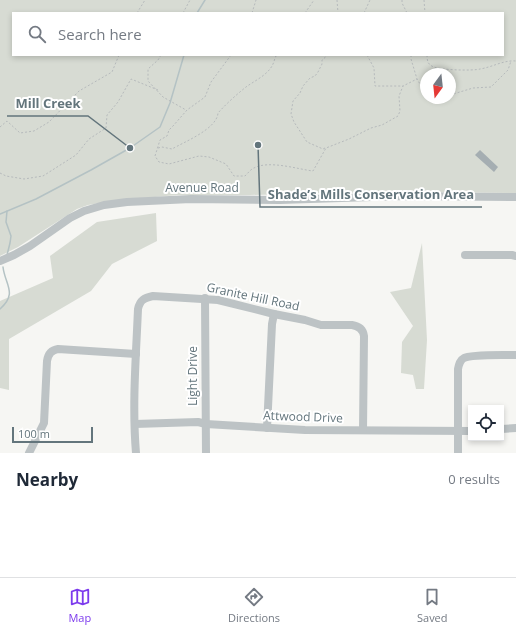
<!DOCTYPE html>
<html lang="en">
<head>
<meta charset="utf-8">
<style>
  body { margin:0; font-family:"Open Sans",sans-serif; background:#f6f6f7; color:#1f2937 }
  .controls { position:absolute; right:12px; bottom:12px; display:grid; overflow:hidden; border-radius:0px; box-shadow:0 2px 6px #0003 }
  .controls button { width:36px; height:36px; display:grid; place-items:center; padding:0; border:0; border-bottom:1px solid #e0e1e3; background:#fff; color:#1f2937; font:20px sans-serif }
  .compass { position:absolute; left:420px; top:68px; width:36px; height:36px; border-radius:50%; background:#fff; box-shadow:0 2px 6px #0003; rotate:195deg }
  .scale { position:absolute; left:12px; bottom:10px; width:81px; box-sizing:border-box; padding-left:4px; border:2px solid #63757c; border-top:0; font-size:11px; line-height:14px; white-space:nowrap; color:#63757c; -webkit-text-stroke:3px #fff; paint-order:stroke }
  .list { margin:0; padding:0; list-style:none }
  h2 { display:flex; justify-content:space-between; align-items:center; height:52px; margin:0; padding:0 16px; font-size:17px }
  h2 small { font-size:13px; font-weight:400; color:#747a83 }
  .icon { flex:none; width:22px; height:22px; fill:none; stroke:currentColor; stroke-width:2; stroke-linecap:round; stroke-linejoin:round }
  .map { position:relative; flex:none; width:516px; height:453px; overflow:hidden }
  .search { position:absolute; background:#fff; box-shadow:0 2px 6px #0003; left:12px; right:12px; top:12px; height:44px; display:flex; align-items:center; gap:10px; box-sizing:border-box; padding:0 14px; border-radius:0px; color:#747a83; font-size:15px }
  .sheet { height:124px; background:#fff }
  nav { display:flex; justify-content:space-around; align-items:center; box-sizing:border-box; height:56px; border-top:1px solid #e0e1e3; background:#fff; font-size:11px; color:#747a83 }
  nav a { display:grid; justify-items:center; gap:2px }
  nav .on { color:#7c3aed }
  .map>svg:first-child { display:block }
  .green { fill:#d7dbd3; fill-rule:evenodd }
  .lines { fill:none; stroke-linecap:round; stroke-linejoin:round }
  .stream { stroke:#b4c2c4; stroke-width:1.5 }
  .building { fill:#a5aeb2 }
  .path { stroke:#b6babc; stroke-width:1; stroke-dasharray:2 2; stroke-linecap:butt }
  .minor { stroke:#bdc3c5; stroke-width:8 }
  .labels { text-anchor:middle; stroke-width:4; stroke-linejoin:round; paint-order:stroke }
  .street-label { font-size:12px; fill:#63757c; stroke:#fff }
  .leader { fill:none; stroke:#63757c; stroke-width:1.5 }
  .callout-dot { fill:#63757c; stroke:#fff; stroke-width:1.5 }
  .callout-label { font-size:13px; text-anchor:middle; font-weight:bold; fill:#63757c; stroke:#fff; stroke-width:4; stroke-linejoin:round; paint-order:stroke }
</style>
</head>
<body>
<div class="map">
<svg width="516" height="453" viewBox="0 0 516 453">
  <rect width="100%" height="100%" fill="#f6f6f3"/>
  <g class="green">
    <path d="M0,0h516v193l-88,-1 -102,1 -76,2h-73l-66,6 -23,4 -11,4 -59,38 -18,9zM13,13h490v42h-490zM426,74h24v24h-24z"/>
    <path d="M156,213l1,28 -45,23 -21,27 -82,48v51l-9,-2v-87l53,-23 -3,-22 47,-34z"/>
    <path d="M422,243l5,97 -3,49h-8l-3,-14 -12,-2 1,-31 11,-16 -23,-34 21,-4z"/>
  </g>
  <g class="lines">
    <g class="stream">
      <path d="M197,13l8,-13"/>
      <path d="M0,214l36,-15 55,-29 39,-22 30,-21 10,-24 14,-48"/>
      <path d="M7,255l3,-12 1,-7 -5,-14 1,-11"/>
      <path d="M0,309c18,-16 5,-24 3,-42"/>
    </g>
  </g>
  <path class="building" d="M480,150l18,17 -4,5 -19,-17z"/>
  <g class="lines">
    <g class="path">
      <path d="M337,0l1,13"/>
      <path d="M402,0v3l5,10"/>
      <path d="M424,0l1,13"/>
      <path d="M137,13l8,-13"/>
      <path d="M183,13l7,-13"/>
      <path d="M252,13l4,-13"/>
      <path d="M305,13l9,-13"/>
      <path d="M364,13l6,-13"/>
      <path d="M161,55l-3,5 -10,9v12l15,16 23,13"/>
      <path d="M231,55l-20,27 -6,15 -18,13 -14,16 -4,4 -2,6 -7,4 -5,16 4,6 10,2 30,-8 10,1 17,7 8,12h11c3,-3 6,-7 9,-8 15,-8 43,1 59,3l13,-23 23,-9 22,-11 11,-3 16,-9 2,-5 -1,-15 4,-10 14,-7"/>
      <path d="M367,55l7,13 1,18h28"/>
      <path d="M411,55v4l6,20 9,15"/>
      <path d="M427,55c0,6 1,10 7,12 6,3 39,4 46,2 13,-2 23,-9 36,-8"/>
      <path d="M450,95l23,-7 18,-1 17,-17 3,-9"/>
      <path d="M0,127l7,-6 13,12 14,-2 15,-9 30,-31 33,-19 7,-17"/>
      <path d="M158,148l4,-1 10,2c12,-7 45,-20 46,-36 8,-9 18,-18 28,-26 11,-8 27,-14 29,-30l3,-2"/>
      <path d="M325,148l-2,1 -16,-7 -13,-20 -3,-8 2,-13 7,-8 3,-7 7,-8 5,-2 3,-4 4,-8v-4l6,-5"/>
      <path d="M0,173l6,3 18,3 19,-3 33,-21 13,-16 17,-11 1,-13 11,-13 13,-23 27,11"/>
    </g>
    <g class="minor">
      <path d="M465,255h47l4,1"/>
      <path d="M0,261l14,-6 16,-9 40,-28 14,-7 20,-6 23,-3 64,-3 89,1 123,-4 113,1"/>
      <path d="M205,298l1,155"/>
      <path d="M135,424l63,-2 8,2 99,6 166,1"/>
      <path d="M267,428l5,-104 2,-10"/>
      <path d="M501,429l15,-1"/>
      <path d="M29,453l15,-30 3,-62c1,-7 4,-11 11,-12l78,5"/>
      <path d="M136,453c-4,-48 0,-96 2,-144 2,-9 6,-11 15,-13l65,4 56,14 31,6 16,5h31c7,1 11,4 12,11l-1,94"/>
      <path d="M458,453v-84c1,-5 2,-9 6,-11 7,-4 42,-3 52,-3"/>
    </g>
  </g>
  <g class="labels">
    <g class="street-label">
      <text x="202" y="192">Avenue Road</text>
      <text transform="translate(253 297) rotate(12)" y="4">Granite Hill Road</text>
      <text transform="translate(193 376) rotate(-90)" y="4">Light Drive</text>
      <text transform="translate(303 417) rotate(2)" y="4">Attwood Drive</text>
    </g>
  </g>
  <path class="leader" d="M130 148L88 116H7M258 145L260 207H482"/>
  <g class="callout-dot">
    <circle cx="130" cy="148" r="4"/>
    <circle cx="258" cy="145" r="4"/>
  </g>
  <g class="callout-label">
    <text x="48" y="108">Mill Creek</text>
    <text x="371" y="199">Shade’s Mills Conservation Area</text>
  </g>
</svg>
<div class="controls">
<button><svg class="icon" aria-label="locate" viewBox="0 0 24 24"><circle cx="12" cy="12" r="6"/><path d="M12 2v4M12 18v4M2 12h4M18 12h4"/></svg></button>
</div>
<svg class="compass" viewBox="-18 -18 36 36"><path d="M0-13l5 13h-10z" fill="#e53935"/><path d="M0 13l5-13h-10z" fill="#747a83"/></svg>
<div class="scale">100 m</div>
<div class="search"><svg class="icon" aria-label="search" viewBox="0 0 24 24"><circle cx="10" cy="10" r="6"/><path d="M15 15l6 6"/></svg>Search here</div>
</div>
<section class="sheet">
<h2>Nearby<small>0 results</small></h2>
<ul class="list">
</ul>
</section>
<nav>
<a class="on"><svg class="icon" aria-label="map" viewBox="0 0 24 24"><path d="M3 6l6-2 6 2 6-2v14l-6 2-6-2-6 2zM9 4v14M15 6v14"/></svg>Map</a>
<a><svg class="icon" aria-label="directions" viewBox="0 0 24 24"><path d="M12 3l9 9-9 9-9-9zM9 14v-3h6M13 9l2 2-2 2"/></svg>Directions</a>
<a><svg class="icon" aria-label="saved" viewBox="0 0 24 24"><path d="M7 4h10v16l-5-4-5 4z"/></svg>Saved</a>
</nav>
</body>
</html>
